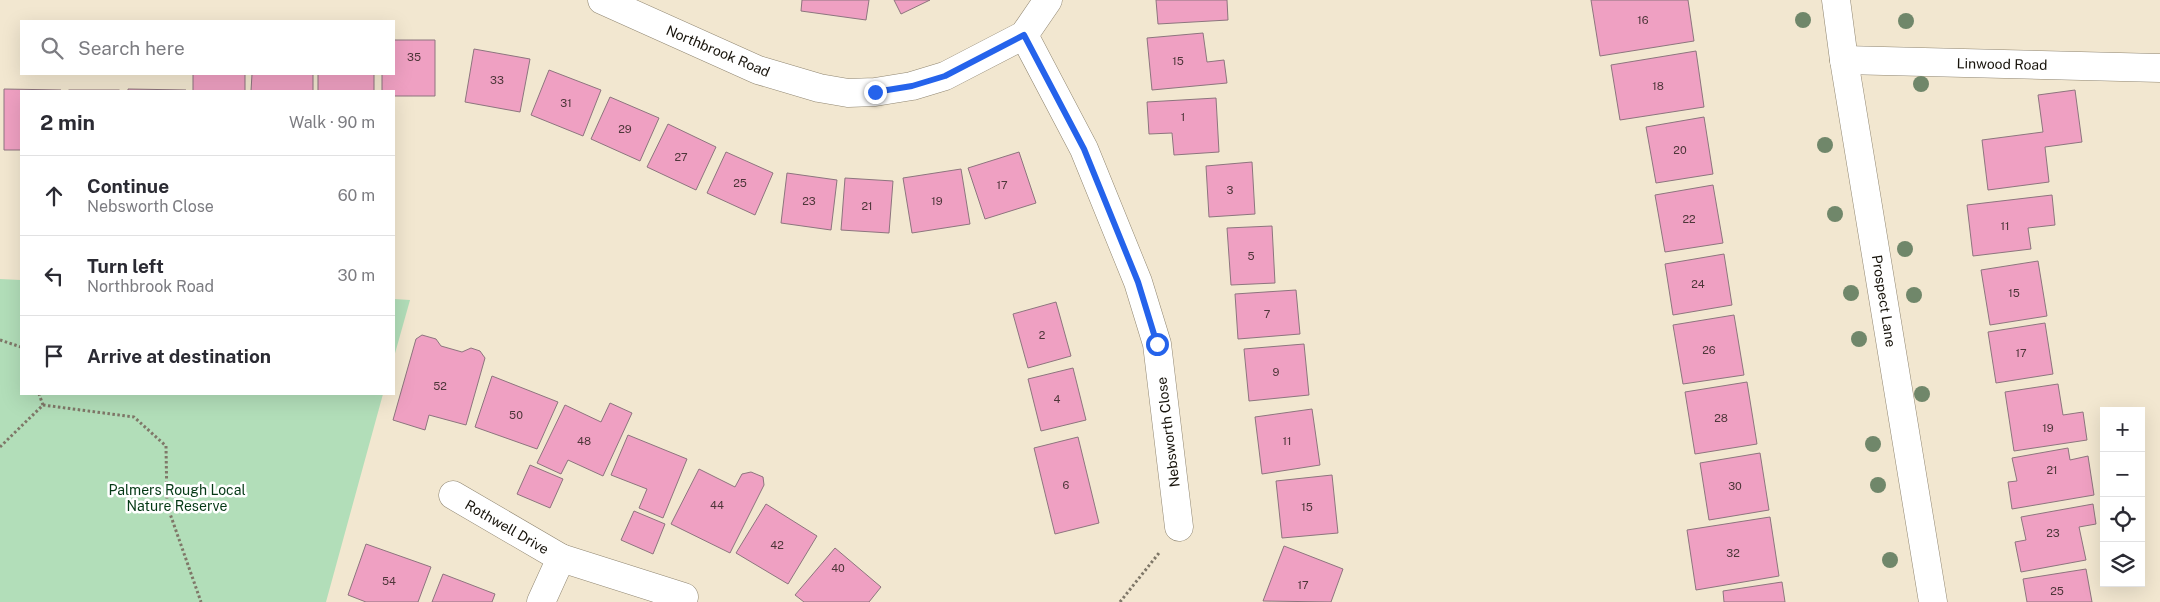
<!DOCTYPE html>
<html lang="en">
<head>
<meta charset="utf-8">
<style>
  body { margin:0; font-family:"Public Sans",sans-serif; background:#f2f2f3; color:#2b2b33 }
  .controls { position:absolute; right:15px; bottom:15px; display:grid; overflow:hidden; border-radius:0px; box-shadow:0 5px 20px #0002 }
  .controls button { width:45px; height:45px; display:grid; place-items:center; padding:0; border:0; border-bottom:1px solid #e1e1e2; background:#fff; color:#2b2b33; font:25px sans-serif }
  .stop { position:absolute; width:15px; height:15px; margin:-11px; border:4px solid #2563eb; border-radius:50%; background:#fff }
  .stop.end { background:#2563eb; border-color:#fff; box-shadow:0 1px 5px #0008 }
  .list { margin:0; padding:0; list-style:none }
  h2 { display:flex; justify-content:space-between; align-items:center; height:65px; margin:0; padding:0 20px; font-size:21px }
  h2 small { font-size:16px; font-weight:400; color:#7c7c81 }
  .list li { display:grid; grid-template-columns:32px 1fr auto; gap:15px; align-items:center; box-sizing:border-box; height:80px; padding:0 20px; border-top:1px solid #e1e1e2 }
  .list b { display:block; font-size:19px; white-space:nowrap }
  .list p { margin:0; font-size:16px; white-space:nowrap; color:#7c7c81 }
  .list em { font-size:16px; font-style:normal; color:#7c7c81 }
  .icon { flex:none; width:28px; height:28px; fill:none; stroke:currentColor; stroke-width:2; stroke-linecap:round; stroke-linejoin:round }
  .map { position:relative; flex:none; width:2160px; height:602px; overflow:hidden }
  .search { position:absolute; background:#fff; box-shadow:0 5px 20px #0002; left:20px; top:20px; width:375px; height:55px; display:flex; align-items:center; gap:12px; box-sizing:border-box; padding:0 18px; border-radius:0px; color:#7c7c81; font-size:19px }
  .panel { position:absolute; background:#fff; box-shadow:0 5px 20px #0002; left:20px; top:90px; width:375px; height:305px; border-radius:0px }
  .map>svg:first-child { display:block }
  .green { fill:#b2deb9 }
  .building { fill:#efa0c2; stroke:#8d757e }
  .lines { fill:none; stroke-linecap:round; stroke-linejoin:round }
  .street-casing { stroke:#908671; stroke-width:29 }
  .secondary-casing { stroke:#908671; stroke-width:29 }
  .path { stroke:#7f7768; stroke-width:3; stroke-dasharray:2.5 2.5; stroke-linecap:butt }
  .street { stroke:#fff; stroke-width:28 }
  .secondary { stroke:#fff; stroke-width:28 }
  .tree { fill:#70876a }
  .route { stroke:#2563eb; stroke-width:6 }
  .labels { text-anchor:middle; stroke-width:5; stroke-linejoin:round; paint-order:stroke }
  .number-label { font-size:11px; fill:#4d3639 }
  .street-label { font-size:14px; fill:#17130b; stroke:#fff }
  .park-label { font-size:14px; fill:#053916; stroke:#fff }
</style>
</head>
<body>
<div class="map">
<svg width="2160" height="602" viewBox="0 0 2160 602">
  <rect width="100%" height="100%" fill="#f2e7d0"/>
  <g class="green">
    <path d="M0,279l21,1v114h362l-57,208h-326z"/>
    <path d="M394,299l16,1 -16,57z"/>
  </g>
  <g class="building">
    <path d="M802,0h67l-3,20 -65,-9z"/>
    <path d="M894,0h36l-29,14z"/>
    <path d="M1156,0h71l1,20 -70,4z"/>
    <path d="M1591,0h97l6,41 -94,15z"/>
    <path d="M1203,33l4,29 17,-2 3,23 -75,7 -5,-52z"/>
    <path d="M394,40h41v56h-41v-5h-12v-17h12z"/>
    <path d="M474,49l56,10 -10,53 -55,-10z"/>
    <path d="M1696,51l8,56 -84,13 -9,-55z"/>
    <path d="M549,70l52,20 -18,46 -52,-21z"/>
    <rect x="193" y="74" width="52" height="17"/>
    <path d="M252,74h61v17h-62z"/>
    <rect x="318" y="74" width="56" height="17"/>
    <path d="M4,89l57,1v1h-40v59h-17z"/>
    <path d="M128,89l58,1v1h-58z"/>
    <rect x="69" y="90" width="50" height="1"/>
    <path d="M2075,90l7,52 -37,5 4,35 -61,8 -6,-50 61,-8 -5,-37z"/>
    <path d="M610,97l49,21 -19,43 -49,-22z"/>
    <path d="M1216,98l3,54 -45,3 -2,-22 -23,1 -2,-32z"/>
    <path d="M1704,117l9,57 -57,9 -10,-56z"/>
    <path d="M668,124l48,23 -20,43 -49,-23z"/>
    <path d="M726,152l47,21 -18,42 -48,-22z"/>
    <path d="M1019,152l17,51 -51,16 -17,-51z"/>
    <path d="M1252,162l3,52 -46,3 -3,-51z"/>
    <path d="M961,169l9,55 -58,9 -9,-55z"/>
    <path d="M787,173l50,7 -6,50 -50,-7z"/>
    <path d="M845,178l48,3 -4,52 -48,-3z"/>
    <path d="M1713,185l10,58 -58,9 -10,-57z"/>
    <path d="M2052,195l3,30 -27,3 3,21 -58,7 -6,-51z"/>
    <path d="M1272,226l3,57 -44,2 -4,-57z"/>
    <path d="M1724,254l8,51 -59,10 -8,-51z"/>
    <path d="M2038,261l9,55 -57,9 -9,-55z"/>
    <path d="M1296,290l4,44 -62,5 -3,-45z"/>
    <path d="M1056,302l15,54 -43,12 -15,-54z"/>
    <path d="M1734,315l10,60 -61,9 -10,-59z"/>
    <path d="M2045,323l8,51 -57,9 -8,-51z"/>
    <path d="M422,335l14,4 5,7 21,6 9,-4 9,3 5,7 -19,67 -37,-10 -4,15 -32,-10 23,-81z"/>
    <path d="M1304,344l5,51 -60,6 -5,-52z"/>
    <path d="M1073,368l13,52 -45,11 -13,-52z"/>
    <path d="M492,376l66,26 -21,47 -62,-22z"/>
    <path d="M1747,382l10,62 -62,10 -10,-62z"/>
    <path d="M2058,384l5,31 20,-3 4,28 -73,11 -9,-59z"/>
    <path d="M610,403l22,10 -29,63 -35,-16 -7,14 -24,-11 28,-58 36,17z"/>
    <path d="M1312,409l8,56 -58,9 -7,-57z"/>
    <path d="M628,435l59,24 -24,59 -24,-10 8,-19 -36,-14z"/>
    <path d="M1078,437l21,86 -44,11 -21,-86z"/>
    <path d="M2068,448l2,12 18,-4 6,39 -82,14 -4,-27 9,-1 -5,-23z"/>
    <path d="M1760,453l9,57 -60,10 -9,-57z"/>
    <path d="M530,465l33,14 -13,29 -33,-14z"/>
    <path d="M699,469l36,18 7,-13 9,-2 12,5 1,8 -34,68 -59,-29z"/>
    <path d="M1332,475l6,58 -56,5 -6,-57z"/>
    <path d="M766,504l51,32 -29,48 -52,-31z"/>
    <path d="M2093,504l3,20 -17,3 7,33 -65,12 -6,-30 11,-2 -5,-23z"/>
    <path d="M634,511l31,13 -12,30 -32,-14z"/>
    <path d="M1770,517l9,59 -83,14 -9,-60z"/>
    <path d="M366,544l65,23 -13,35h-52l-18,-7z"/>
    <path d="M1284,546l59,23 -12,33 -68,-1z"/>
    <path d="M835,548l46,39 -12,15h-65l-9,-7z"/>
    <path d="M2086,569l6,33h-65l-4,-23z"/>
    <path d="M443,574l52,20 -3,8h-60z"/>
    <path d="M1782,582l3,20h-61l-1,-11z"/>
  </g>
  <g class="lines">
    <g class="street-casing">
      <g id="street">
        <path d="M602,0l156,70 61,18 29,5 27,-1 37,-6 33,-10 79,-41 24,-35"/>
        <path d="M1024,35l60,114 54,133 19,62 22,183"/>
        <path d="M1844,60l316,8"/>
        <path d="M453,495l108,63"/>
        <path d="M541,602l20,-44 123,39"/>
      </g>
    </g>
    <g class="secondary-casing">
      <path id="secondary" d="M1836,0l8,60 89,542"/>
    </g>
    <g class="path">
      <path d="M0,340l21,7"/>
      <path d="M43,405l91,12 32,29 1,59 34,97"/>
      <path d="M0,447l43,-42 -4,-11"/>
      <path d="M1120,602l39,-49"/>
    </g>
    <use href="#street" class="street"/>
    <use href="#secondary" class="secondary"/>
  </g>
  <g class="tree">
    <circle cx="1803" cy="20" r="8"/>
    <circle cx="1906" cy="21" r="8"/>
    <circle cx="1921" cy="84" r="8"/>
    <circle cx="1825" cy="145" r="8"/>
    <circle cx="1835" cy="214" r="8"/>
    <circle cx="1905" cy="249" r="8"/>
    <circle cx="1851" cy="293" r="8"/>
    <circle cx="1914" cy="295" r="8"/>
    <circle cx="1859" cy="339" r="8"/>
    <circle cx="1922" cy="394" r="8"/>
    <circle cx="1873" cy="444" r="8"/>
    <circle cx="1878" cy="485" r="8"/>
    <circle cx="1890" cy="560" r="8"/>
  </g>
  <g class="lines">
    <path class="route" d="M875,92l37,-6 33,-10 79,-41 60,114 54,133 19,62"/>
  </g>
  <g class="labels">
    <g class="number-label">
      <text x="1643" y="24">16</text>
      <text x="414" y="61">35</text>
      <text x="1178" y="65">15</text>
      <text x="497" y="84">33</text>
      <text x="1658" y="90">18</text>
      <text x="566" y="107">31</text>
      <text x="1183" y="121">1</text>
      <text x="625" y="133">29</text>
      <text x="1680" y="154">20</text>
      <text x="681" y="161">27</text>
      <text x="740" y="187">25</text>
      <text x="1002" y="189">17</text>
      <text x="1230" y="194">3</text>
      <text x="809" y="205">23</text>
      <text x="937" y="205">19</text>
      <text x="867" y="210">21</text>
      <text x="1689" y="223">22</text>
      <text x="2005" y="230">11</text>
      <text x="1251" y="260">5</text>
      <text x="1698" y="288">24</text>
      <text x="2014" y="297">15</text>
      <text x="1267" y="318">7</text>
      <text x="1042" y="339">2</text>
      <text x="1709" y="354">26</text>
      <text x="2021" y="357">17</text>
      <text x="1276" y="376">9</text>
      <text x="440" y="390">52</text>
      <text x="1057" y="403">4</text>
      <text x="516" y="419">50</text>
      <text x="1721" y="422">28</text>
      <text x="2048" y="432">19</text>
      <text x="584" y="445">48</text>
      <text x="1287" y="445">11</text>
      <text x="2052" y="474">21</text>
      <text x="1066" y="489">6</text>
      <text x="1735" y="490">30</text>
      <text x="717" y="509">44</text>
      <text x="1307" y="511">15</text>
      <text x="2053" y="537">23</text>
      <text x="777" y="549">42</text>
      <text x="1733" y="557">32</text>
      <text x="838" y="572">40</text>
      <text x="389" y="585">54</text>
      <text x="1303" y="589">17</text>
      <text x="2057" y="595">25</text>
    </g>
    <g class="street-label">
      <text transform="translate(718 51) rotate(23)" y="5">Northbrook Road</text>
      <text transform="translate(2002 64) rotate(1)" y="5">Linwood Road</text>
      <text transform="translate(1884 301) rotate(81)" y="5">Prospect Lane</text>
      <text transform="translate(1168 432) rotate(-97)" y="5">Nebsworth Close</text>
      <text transform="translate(507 527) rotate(30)" y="5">Rothwell Drive</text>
    </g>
    <g class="park-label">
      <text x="177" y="495">Palmers Rough Local<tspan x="177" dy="16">Nature Reserve</tspan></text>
    </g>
  </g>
</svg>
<div class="controls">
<button>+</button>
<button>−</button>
<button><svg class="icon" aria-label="locate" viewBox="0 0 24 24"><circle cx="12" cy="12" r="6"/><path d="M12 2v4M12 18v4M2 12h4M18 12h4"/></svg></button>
<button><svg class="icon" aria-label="layers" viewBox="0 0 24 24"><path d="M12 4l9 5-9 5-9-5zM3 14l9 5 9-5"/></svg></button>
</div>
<div class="stop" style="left:1157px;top:344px"></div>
<div class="stop end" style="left:875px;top:92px"></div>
<div class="search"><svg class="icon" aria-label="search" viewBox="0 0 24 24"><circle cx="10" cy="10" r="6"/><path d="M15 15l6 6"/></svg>Search here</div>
<section class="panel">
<h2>2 min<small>Walk · 90 m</small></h2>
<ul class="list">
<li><svg class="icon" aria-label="ahead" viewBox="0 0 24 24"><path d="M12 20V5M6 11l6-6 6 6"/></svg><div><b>Continue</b><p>Nebsworth Close</p></div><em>60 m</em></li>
<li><svg class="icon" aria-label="left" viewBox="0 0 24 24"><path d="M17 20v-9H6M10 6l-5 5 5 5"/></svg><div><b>Turn left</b><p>Northbrook Road</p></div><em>30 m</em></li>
<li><svg class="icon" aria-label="arrive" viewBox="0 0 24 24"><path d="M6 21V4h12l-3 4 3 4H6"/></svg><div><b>Arrive at destination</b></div></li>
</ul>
</section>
</div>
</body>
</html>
